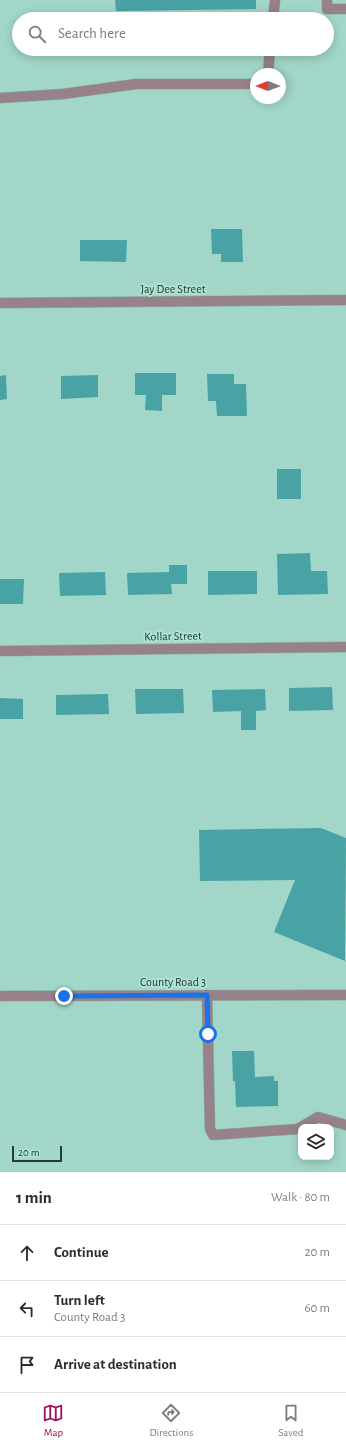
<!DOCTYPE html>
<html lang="en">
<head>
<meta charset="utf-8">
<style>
  body { margin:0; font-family:"Alegreya Sans",sans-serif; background:#f2f2f3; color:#2b2b33 }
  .controls { position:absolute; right:12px; bottom:12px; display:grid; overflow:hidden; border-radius:8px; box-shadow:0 2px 10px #0003 }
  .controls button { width:36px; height:36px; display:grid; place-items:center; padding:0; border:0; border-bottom:1px solid #e1e1e2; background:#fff; color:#2b2b33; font:20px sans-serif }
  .compass { position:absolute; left:250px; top:68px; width:36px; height:36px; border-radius:50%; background:#fff; box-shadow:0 2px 10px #0003; rotate:270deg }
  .scale { position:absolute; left:12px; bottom:10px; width:50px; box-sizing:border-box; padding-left:4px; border:2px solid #253b36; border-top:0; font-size:11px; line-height:14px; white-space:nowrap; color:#253b36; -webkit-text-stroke:3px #aee3d6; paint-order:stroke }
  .stop { position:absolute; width:12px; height:12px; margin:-9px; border:3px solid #1a73e8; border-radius:50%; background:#fff }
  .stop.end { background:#1a73e8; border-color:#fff; box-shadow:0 1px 4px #0008 }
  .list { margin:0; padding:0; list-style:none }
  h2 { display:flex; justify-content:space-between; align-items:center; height:52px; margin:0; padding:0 16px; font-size:17px }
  h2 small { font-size:13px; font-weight:400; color:#7c7c81 }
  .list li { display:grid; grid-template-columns:26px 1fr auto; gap:12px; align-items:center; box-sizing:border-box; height:56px; padding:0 16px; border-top:1px solid #e1e1e2 }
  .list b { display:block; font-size:15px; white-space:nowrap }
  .list p { margin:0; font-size:13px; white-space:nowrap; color:#7c7c81 }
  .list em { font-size:13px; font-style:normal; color:#7c7c81 }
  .icon { flex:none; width:22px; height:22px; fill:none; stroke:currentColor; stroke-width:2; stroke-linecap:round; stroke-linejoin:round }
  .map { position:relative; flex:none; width:346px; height:1172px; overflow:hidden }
  .search { position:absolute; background:#fff; box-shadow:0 2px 10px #0003; left:12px; right:12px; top:12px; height:44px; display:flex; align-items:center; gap:10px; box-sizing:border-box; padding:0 14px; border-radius:22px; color:#7c7c81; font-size:15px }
  .sheet { height:220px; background:#fff }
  nav { display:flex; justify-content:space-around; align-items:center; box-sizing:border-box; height:56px; border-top:1px solid #e1e1e2; background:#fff; font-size:11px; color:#7c7c81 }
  nav a { display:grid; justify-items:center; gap:2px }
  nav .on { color:#a01159 }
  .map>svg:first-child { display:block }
  .building { fill:#49a3a5 }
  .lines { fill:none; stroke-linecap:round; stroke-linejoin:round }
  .minor-casing { stroke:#86b4a9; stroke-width:11 }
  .minor { stroke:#968288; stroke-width:10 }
  .route { stroke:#1a73e8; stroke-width:5 }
  .labels { text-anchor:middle; stroke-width:3.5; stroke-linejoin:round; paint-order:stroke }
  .street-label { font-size:12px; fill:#253b36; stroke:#aee3d6 }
</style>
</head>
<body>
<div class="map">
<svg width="346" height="1172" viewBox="0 0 346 1172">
  <rect width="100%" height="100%" fill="#a1d6c9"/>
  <g class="building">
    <path d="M115,0h141v9l-140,2z"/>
    <path d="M211,229h31l1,33h-22v-8h-9z"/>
    <path d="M80,240h47l-1,22 -46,-1z"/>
    <path d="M135,373h41v22h-14v16l-17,-1 1,-15h-11z"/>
    <path d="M207,374h27v10h12l1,32h-30l-1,-15h-8z"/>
    <path d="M6,375l1,24 -7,1v-24z"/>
    <path d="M98,375v22l-37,2v-23z"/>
    <rect x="277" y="469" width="24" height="30"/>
    <path d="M310,553l1,18h16l1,23 -50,1 -1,-41z"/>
    <path d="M169,565h18v19h-16l1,10 -44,1 -1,-22 42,-1z"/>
    <path d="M208,571h49v23l-49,1z"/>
    <path d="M105,572l1,23 -46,1 -1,-23z"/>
    <path d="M0,579h24l-1,25h-23z"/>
    <path d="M332,687l1,23 -44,1v-23z"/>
    <path d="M135,689h48l1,24 -48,1z"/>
    <path d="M265,689l1,21 -10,1v19h-15v-19l-28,1 -1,-22z"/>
    <path d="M108,694l1,20 -53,1v-20z"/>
    <path d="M0,698l23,1v20h-23z"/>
    <path d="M321,828l25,10 -1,123 -71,-29 21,-52 -95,1 -1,-51z"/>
    <path d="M232,1051h22l1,26 19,-1v5h4v25l-42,1 -1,-26h-2z"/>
  </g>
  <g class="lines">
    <g class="minor-casing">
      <g id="minor">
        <path d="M327,0v9h19"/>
        <path d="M273,19l2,-19"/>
        <path d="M268,74l2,-25"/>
        <path d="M0,98l63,-4 73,-10h120"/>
        <path d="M0,303l346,-3"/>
        <path d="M0,651l346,-4"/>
        <path d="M207,995l3,134 3,6 85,-6 3,-2"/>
        <path d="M0,996l346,-1"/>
        <path d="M301,1127l17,-10 28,8"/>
      </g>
    </g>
    <use href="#minor" class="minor"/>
  </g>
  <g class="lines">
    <path class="route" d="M64,996l143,-1 1,39"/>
  </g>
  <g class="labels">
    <g class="street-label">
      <text x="173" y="293">Jay Dee Street</text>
      <text transform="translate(173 636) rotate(-1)" y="4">Kollar Street</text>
      <text x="173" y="986">County Road 3</text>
    </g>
  </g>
</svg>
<div class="controls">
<button><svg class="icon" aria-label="layers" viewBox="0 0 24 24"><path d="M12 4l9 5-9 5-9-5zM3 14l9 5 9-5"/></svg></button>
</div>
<svg class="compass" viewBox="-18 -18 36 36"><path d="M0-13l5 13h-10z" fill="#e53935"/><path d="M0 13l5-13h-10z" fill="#7c7c81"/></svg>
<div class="scale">20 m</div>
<div class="stop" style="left:208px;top:1034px"></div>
<div class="stop end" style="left:64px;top:996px"></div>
<div class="search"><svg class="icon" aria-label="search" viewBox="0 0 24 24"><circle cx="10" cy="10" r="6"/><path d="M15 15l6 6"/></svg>Search here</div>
</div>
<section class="sheet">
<h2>1 min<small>Walk · 80 m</small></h2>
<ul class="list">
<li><svg class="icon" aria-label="ahead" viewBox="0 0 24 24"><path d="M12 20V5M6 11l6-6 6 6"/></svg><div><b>Continue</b></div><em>20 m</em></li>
<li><svg class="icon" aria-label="left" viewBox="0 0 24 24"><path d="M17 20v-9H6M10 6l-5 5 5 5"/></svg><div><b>Turn left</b><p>County Road 3</p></div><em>60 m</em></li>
<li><svg class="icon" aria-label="arrive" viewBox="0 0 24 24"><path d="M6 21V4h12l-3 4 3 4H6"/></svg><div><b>Arrive at destination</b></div></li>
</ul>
</section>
<nav>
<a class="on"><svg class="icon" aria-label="map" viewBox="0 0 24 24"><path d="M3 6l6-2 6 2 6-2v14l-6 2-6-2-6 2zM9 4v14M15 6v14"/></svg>Map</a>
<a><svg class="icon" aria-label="directions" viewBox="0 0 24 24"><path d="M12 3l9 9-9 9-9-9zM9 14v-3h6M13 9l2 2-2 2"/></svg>Directions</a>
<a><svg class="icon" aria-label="saved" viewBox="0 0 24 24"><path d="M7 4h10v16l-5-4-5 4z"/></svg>Saved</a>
</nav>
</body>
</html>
